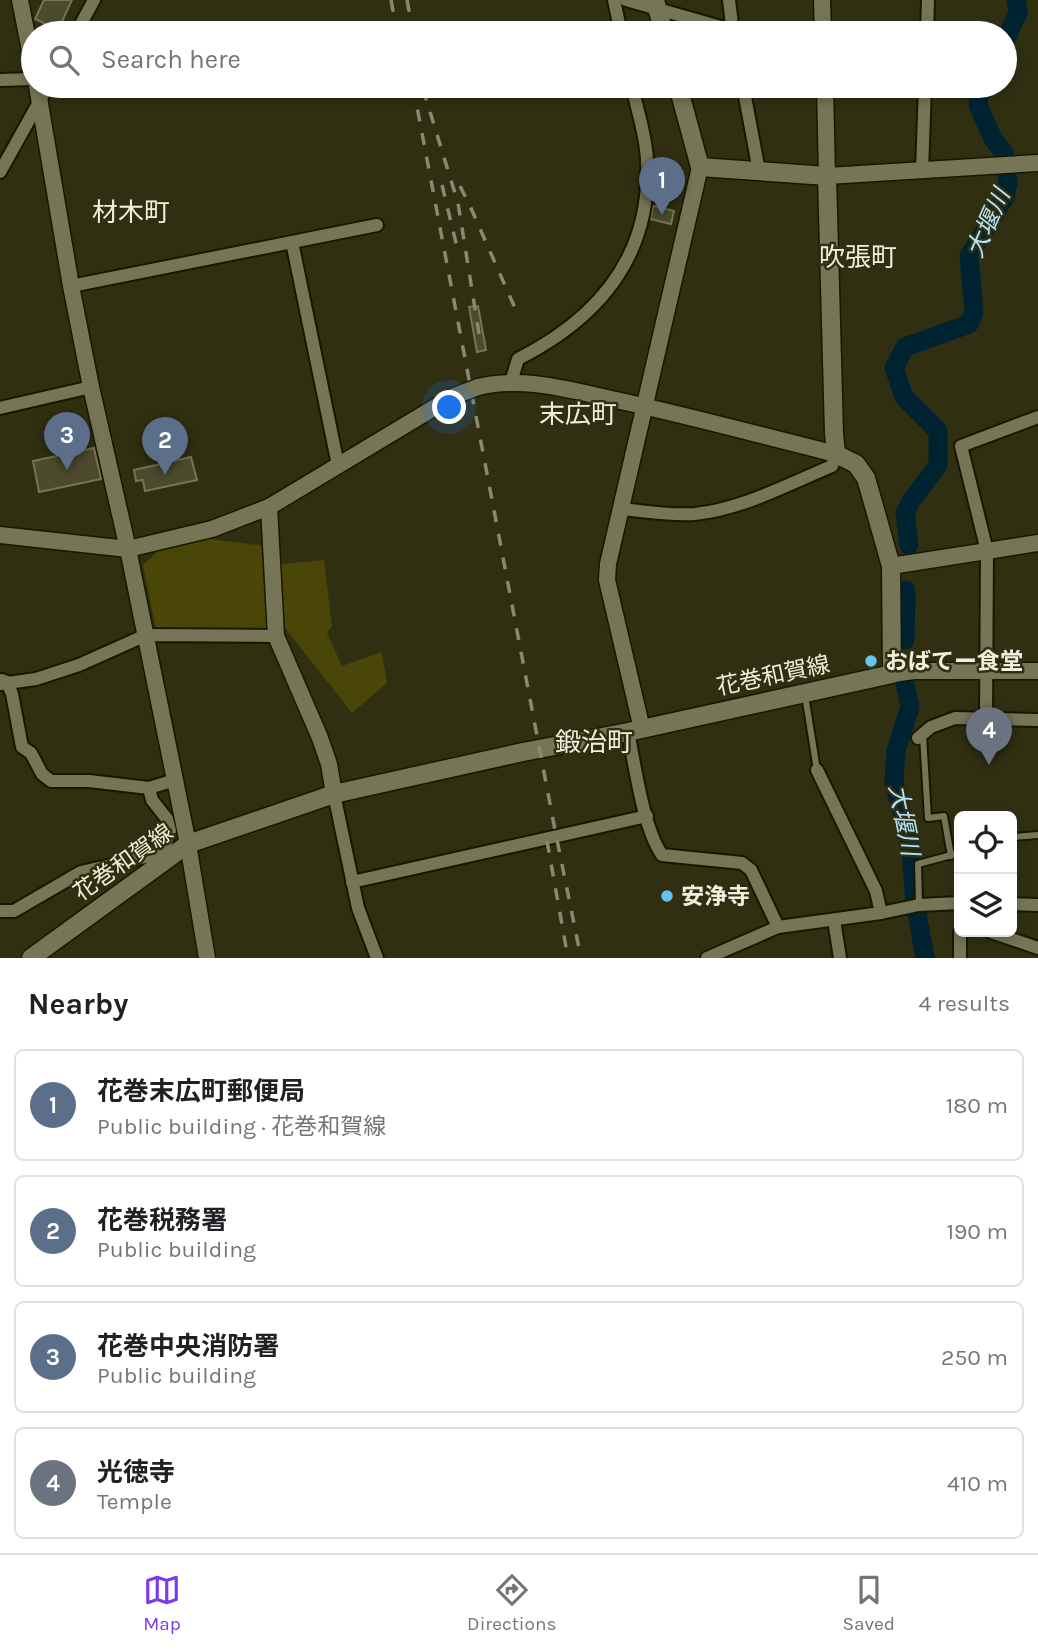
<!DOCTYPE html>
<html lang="en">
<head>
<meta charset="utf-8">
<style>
  body { margin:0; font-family:Karla,"Noto Sans JP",sans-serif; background:#f6f6f6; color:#202124 }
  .controls { position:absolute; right:21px; bottom:21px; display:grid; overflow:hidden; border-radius:10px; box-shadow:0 4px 10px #0003 }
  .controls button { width:63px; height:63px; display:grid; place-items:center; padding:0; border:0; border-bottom:2px solid #e0e0e0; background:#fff; color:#202124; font:35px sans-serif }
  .you { position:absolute; left:450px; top:408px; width:24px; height:24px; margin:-18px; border:5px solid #fff; border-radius:50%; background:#1a73e8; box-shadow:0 0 0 10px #1a73e833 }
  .badge { display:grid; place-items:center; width:46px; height:46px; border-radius:50%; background:#7c3aed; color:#fff; font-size:23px; font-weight:700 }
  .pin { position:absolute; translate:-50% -58px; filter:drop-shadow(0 2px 4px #0008) }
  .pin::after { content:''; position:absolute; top:37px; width:24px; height:21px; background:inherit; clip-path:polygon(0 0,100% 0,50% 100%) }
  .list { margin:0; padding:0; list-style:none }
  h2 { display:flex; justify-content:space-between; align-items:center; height:91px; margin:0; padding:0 28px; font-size:30px }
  h2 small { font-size:23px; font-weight:400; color:#757577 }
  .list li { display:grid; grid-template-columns:46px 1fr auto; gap:21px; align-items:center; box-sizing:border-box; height:112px; margin:0 14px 14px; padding:0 14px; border:2px solid #e0e0e0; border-radius:10px }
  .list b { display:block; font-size:26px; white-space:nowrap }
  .list p { margin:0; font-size:23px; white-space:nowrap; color:#757577 }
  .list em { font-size:23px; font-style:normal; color:#757577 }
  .icon { flex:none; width:38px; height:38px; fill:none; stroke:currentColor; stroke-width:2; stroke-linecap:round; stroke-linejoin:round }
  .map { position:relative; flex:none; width:1038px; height:958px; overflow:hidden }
  .search { position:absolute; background:#fff; box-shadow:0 4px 10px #0003; left:21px; right:21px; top:21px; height:77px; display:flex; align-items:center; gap:18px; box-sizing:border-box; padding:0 24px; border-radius:38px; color:#757577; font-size:26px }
  .sheet { height:595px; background:#fff }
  nav { display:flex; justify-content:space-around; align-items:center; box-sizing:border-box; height:98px; border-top:2px solid #e0e0e0; background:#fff; font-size:19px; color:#757577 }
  nav a { display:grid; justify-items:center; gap:4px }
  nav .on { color:#7c3aed }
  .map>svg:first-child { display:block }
  .green { fill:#4a4607 }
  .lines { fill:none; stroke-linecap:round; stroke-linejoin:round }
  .river { stroke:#002332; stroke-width:19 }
  .building { fill:#4c4b2d; stroke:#767455; stroke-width:2 }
  .service-casing { stroke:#191700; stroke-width:10 }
  .minor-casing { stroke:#191700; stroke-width:16 }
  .tertiary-casing { stroke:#191700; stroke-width:19 }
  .secondary-casing { stroke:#191700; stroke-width:21 }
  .service { stroke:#767556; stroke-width:6 }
  .minor { stroke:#767556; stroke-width:12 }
  .tertiary { stroke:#767556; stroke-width:16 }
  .secondary { stroke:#767556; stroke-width:18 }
  .rail { stroke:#898870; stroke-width:3.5; stroke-dasharray:12 12; stroke-linecap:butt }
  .tertiary-bridge-casing { stroke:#191700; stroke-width:19; stroke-linecap:butt }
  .tertiary-bridge { stroke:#767556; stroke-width:16 }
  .poi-dot { fill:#67c4f0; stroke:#312f12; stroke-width:2.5 }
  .labels { text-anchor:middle; stroke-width:5; stroke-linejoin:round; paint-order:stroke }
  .poi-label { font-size:23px; font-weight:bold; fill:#f0f0de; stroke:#312f12; text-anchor:start }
  .street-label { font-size:23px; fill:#f0f0de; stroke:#312f12 }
  .water-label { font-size:24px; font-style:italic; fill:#b4e4fd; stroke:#312f12 }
  .quarter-label { font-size:26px; fill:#f0f0de; stroke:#312f12 }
</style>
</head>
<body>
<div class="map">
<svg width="1038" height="958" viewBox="0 0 1038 958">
  <rect width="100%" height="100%" fill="#312f12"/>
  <path class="green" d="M203,538l77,10 2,16 42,-4 8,66 -5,7 15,33 40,-14 5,31 -35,30 -67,-85 -129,2 -13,-65 17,-16z"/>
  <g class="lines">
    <g class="river">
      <path d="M1005,40l13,-27 -2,-13"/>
      <path d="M909,545l-4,-32 6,-12 27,-36v-34l-34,-34 -10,-29 11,-21 64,-23 5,-12 -5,-56 36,-59 3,-14 -4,-30 -11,-14 -15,-34 2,-19"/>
      <path d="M905,640l1,-50"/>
      <path d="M905,683l5,24 -14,44 -2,31 16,61 5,59 10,56"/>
    </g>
  </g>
  <g class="building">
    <path d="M44,0h28l-14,30 -23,-11z"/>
    <path d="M653,206l21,5 -3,13 -21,-5z"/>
    <path d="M478,306l8,44 -9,2 -8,-45z"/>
    <path d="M94,448l7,31 -62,13 -6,-31z"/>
    <path d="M191,457l6,23 -52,11 -2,-11 -7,1 -2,-11z"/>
  </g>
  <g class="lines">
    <g class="service-casing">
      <g id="service">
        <path d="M805,695l12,75"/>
        <path d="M923,736l5,82 16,-2 7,40"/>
        <path d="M1012,837l26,-2"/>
        <path d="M919,905l-1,-41 41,-11"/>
      </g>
    </g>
    <g class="minor-casing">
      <g id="minor">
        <path d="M614,0l7,33"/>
        <path d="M626,0l116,33"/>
        <path d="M729,0l4,33"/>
        <path d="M76,33l18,-33"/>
        <path d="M927,33l1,-33"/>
        <path d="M0,80l33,-1"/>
        <path d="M743,86l16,85"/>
        <path d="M0,172l48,-86"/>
        <path d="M922,172l3,-86"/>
        <path d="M292,242l85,-17"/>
        <path d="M71,286l221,-44 46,223"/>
        <path d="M511,382l7,-23c81,-41 134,-104 129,-199 -1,-25 -10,-50 -15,-74"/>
        <path d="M0,408l91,-21"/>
        <path d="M620,509c25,2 50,7 75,5 48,-5 93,-30 137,-48l4,-12"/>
        <path d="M2,680l5,2 5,12 10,53 9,6 11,21 9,7h38l60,7 26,-8"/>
        <path d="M0,684l36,-5 43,-14 67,-30 130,1"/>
        <path d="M986,718l1,-167 -26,-105 77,-29"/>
        <path d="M628,732c7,33 15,96 34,123l80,8 9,7 27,57"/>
        <path d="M918,738l13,-11 24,-9 83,2"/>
        <path d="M817,770l59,121 5,22"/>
        <path d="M334,794l24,114 19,50"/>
        <path d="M352,882l295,-66"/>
        <path d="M1012,904l26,1"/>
        <path d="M0,911h14l67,-39 81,-19 8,-22 -3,-12 -15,-19 -3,-12"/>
        <path d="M834,920l6,38"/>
        <path d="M960,932v26"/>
        <path d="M991,932l47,16"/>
        <path d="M707,958l71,-31 103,-14 38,-8 40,-2"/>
      </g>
    </g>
    <g class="tertiary-casing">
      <g id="tertiary">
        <path d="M20,0l13,66"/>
        <path d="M822,0l1,33"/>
        <path d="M37,86l34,200 20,101 37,162 84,-20 57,-22 183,-110"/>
        <path d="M825,86l2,90 211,-13"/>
        <path d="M478,387c46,-11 92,3 138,13 74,16 147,36 220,54"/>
        <path d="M269,507l7,129 44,102 9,26 5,30"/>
        <path d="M0,535l128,14 60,295 19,114"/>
        <path d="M891,566l147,-23"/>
        <path d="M892,674l22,-3h124"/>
        <path d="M642,729l-35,-149 1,-16 92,-397"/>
      </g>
    </g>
    <g class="secondary-casing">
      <g id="secondary">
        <path d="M655,0l9,33"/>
        <path d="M31,958l157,-114 146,-50 189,-42 105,-20 264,-58 -1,-108 -25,-88 -10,-14 -20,-10 -2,-21 -7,-257 -127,-9 -22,-81"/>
      </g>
    </g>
    <use href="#service" class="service"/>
    <use href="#minor" class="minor"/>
    <use href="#tertiary" class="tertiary"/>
    <use href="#secondary" class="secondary"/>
    <g class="rail">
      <path d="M391,0l6,33"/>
      <path d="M407,0l6,33"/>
      <path d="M413,86l142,744 26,128"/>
      <path d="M423,89l35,114 23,143"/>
      <path d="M442,185l15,62"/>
      <path d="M460,186l10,20 45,102"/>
      <path d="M547,841l21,117"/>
    </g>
    <g class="tertiary-bridge-casing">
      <path id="tertiary-bridge" d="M452,397l26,-10"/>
    </g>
    <use href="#tertiary-bridge" class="tertiary-bridge"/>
  </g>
  <g class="poi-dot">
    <circle cx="871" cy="661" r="7"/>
    <circle cx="667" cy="896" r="7"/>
  </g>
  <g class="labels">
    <g class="poi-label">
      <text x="885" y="669">おばてー食堂</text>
      <text x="681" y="904">安浄寺</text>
    </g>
    <g class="street-label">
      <text transform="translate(773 675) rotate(-12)" y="8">花巻和賀線</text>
      <text transform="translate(123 862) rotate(-35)" y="8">花巻和賀線</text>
    </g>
    <g class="water-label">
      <text transform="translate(988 223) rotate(-66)" y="8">大堰川</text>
      <text transform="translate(904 820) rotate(79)" y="8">大堰川</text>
    </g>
    <g class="quarter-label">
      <text x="131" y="221">材木町</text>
      <text x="858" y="266">吹張町</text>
      <text x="578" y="423">末広町</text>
      <text x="594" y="751">鍛治町</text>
    </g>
  </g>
</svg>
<div class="controls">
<button><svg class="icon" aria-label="locate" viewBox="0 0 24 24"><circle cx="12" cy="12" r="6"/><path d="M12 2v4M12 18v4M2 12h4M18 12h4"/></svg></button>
<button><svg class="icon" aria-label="layers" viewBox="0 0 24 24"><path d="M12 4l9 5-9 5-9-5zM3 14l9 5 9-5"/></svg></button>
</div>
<div class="you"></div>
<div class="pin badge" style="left:662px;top:215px;background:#5c6f8a">1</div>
<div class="pin badge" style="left:165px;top:475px;background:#5c6f8a">2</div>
<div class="pin badge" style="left:67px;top:470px;background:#5c6f8a">3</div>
<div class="pin badge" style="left:989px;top:765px;background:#6b7280">4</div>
<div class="search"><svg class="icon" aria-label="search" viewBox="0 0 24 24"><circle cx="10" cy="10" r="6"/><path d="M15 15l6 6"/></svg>Search here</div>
</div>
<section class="sheet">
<h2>Nearby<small>4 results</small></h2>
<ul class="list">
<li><span class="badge" style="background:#5c6f8a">1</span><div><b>花巻末広町郵便局</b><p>Public building · 花巻和賀線</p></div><em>180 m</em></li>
<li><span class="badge" style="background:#5c6f8a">2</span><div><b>花巻税務署</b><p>Public building</p></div><em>190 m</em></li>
<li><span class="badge" style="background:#5c6f8a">3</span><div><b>花巻中央消防署</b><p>Public building</p></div><em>250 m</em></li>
<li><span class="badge" style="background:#6b7280">4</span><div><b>光徳寺</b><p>Temple</p></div><em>410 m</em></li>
</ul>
</section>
<nav>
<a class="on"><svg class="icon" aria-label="map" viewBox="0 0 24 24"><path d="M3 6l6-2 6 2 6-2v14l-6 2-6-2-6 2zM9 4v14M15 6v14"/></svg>Map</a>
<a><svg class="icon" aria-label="directions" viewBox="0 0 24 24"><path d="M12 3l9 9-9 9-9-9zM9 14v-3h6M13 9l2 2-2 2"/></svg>Directions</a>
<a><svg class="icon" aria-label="saved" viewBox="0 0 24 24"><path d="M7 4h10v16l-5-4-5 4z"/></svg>Saved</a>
</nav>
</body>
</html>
